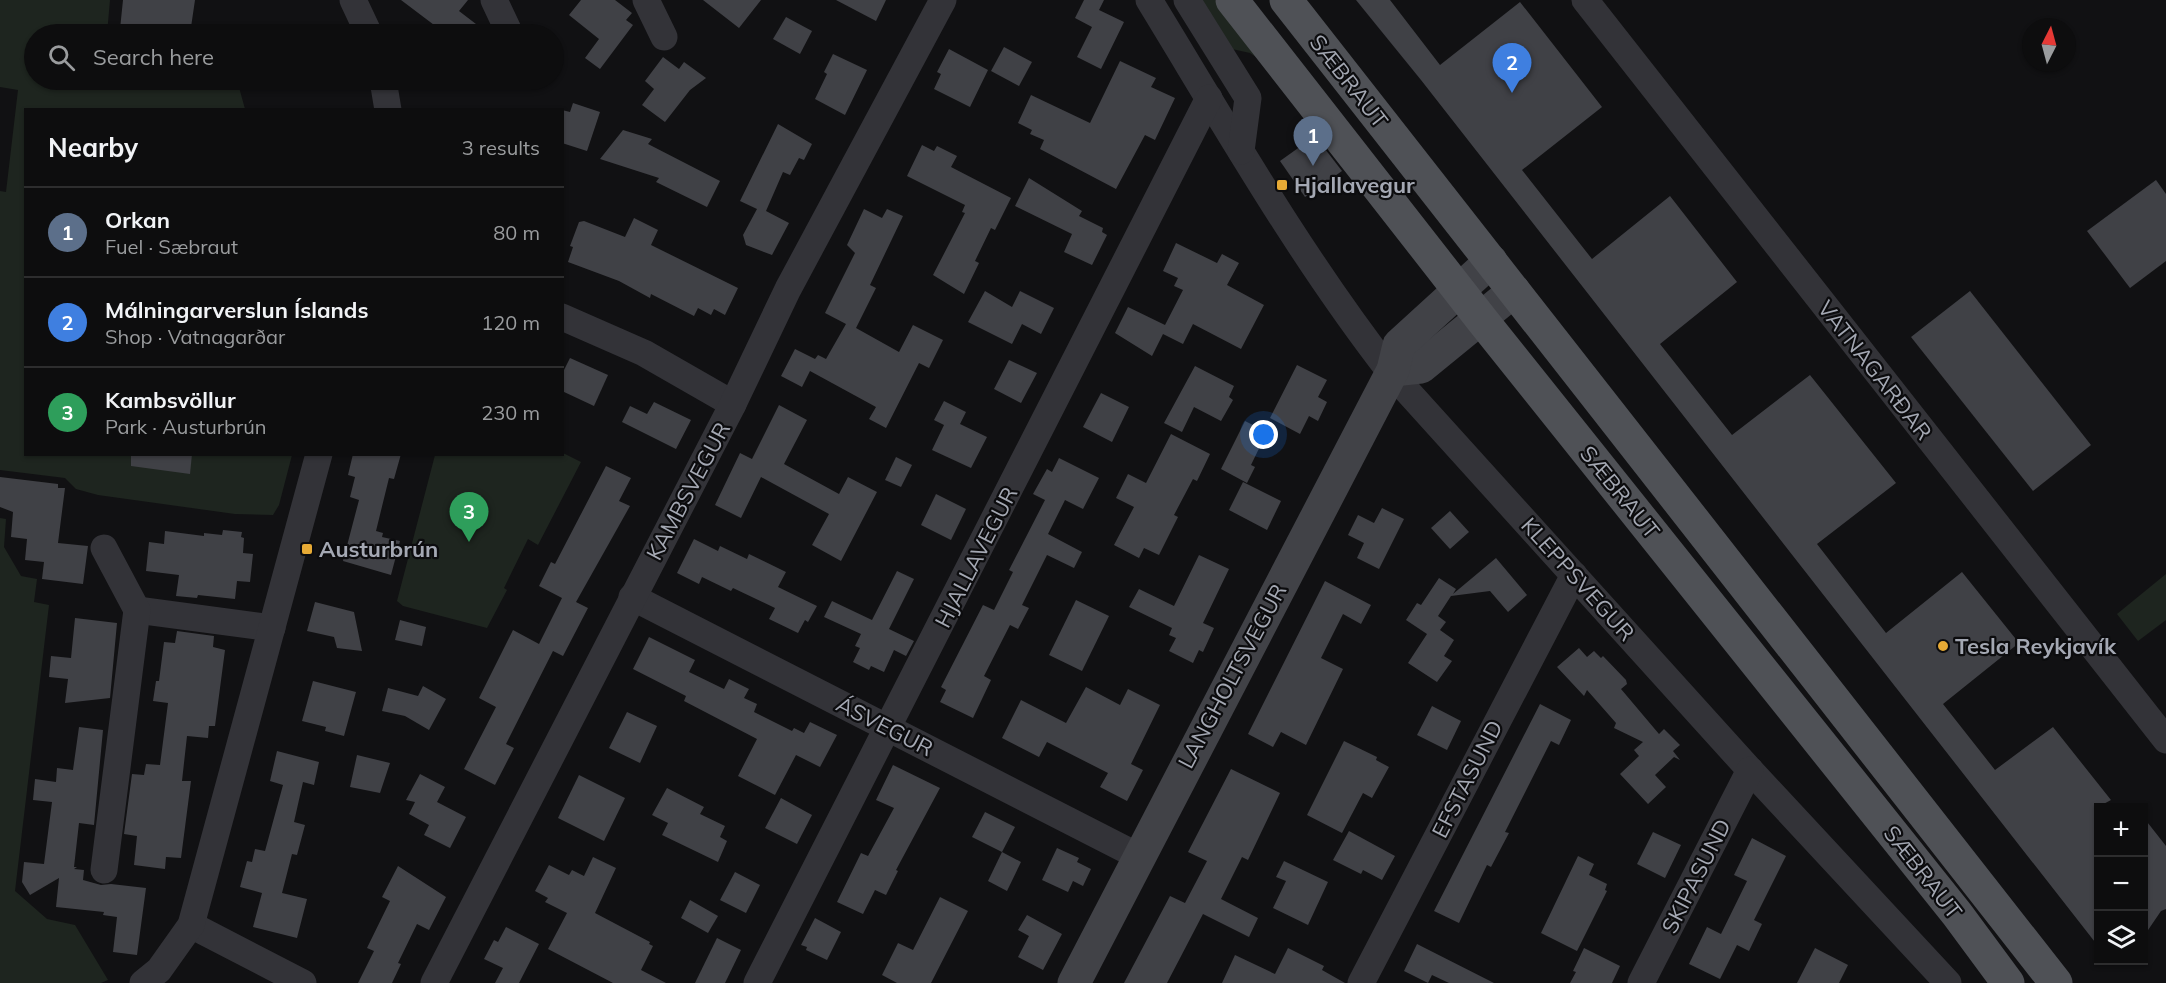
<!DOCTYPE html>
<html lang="en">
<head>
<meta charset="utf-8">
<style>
  body { margin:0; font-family:Mulish,sans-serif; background:#161617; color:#f1f3f6 }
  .controls { position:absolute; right:18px; bottom:18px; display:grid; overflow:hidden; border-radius:0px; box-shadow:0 2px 4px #0004 }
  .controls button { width:54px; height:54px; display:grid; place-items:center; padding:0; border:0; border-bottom:2px solid #2d2d2e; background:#0d0d0e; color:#f1f3f6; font:30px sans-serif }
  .compass { position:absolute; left:2022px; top:18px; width:54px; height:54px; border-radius:50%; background:#0d0d0e; box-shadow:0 2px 4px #0004; rotate:6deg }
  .you { position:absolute; left:1264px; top:435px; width:21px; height:21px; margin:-15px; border:4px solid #fff; border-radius:50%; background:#1a73e8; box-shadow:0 0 0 9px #1a73e833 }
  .badge { display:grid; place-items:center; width:39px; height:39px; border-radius:50%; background:#0b8043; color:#fff; font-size:20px; font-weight:700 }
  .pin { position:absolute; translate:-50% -50px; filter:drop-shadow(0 2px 3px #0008) }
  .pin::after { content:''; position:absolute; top:32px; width:21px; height:18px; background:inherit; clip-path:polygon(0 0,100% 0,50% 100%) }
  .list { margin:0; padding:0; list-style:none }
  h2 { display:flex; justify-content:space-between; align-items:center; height:78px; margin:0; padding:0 24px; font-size:26px }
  h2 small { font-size:20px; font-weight:400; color:#9a9c9e }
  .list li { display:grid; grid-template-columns:39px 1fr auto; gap:18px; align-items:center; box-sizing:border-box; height:90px; padding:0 24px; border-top:2px solid #2d2d2e }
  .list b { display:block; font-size:22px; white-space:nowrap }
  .list p { margin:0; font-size:20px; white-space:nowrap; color:#9a9c9e }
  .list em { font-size:20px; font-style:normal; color:#9a9c9e }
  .icon { flex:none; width:33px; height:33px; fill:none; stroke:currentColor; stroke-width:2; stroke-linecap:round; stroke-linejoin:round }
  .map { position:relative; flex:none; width:2166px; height:983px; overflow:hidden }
  .search { position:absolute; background:#0d0d0e; box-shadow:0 2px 4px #0004; left:24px; top:24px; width:540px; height:66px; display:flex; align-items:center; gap:15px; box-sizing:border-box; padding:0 21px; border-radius:33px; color:#9a9c9e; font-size:22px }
  .panel { position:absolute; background:#0d0d0e; box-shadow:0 2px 4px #0004; left:24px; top:108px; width:540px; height:348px; border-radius:0px }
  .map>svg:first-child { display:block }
  .green { fill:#1e251f }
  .building { fill:#404146 }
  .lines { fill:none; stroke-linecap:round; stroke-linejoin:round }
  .street { stroke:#333338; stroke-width:27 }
  .secondary { stroke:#414247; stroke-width:33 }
  .primary { stroke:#4f5156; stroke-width:33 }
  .poi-dot { fill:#e7aa35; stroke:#0c0c0e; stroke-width:2 }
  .labels { text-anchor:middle; stroke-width:4.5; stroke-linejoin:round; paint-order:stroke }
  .street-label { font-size:22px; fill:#a4a8b3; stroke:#0c0c0e }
  .poi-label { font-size:22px; font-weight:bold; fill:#a4a8b3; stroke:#0c0c0e; text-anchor:start }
</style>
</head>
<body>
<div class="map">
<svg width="2166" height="983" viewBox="0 0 2166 983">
  <rect width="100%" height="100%" fill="#111113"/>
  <g class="green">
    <path d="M0,0h110l-3,34h-73v46h203l8,29 -219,1v344l266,1 -13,50 -6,10 -38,-1 -137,-19 -22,-6 -11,-11 -65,-8v-279l6,1 12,-102 -18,-3z"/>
    <path d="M1200,0h15l47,61 -12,-8 -18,-4z"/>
    <path d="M563,453l18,9 -43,83 -10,-6 -24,49 3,2 -20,38 -84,-22 -6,-5 38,-146z"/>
    <path d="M0,518l6,1 -2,28 17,29 16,3 -3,23 15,3 -34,286 32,28 28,6 33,55 -7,3h-101z"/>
    <path d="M2166,574v46l-28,21 -21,-27z"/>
  </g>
  <g class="building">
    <path d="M123,0h72l-5,34h-56v-3l-14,-2z"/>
    <path d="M401,0h67l-9,11 30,23h-43z"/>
    <path d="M581,0h34l17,13 -6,7 7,5 -33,44 -15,-11 14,-19 -30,-24z"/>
    <path d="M703,0h58l-22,28z"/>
    <path d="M836,0h50l-10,21z"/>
    <path d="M1084,0h20l-5,10 25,12 -23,47 -24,-12 15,-30 -17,-9z"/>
    <path d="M1356,0h34l50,65 80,-63 82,105 -80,63 70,89 78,-63 67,86 -77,62 72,91 78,-60 86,108 -79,61 69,89 76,-61 57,71 -76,61 52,66 58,-43 58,73 -13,7v139l-677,-866z"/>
    <path d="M786,17l26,14 -12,23 -27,-15z"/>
    <path d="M1004,47l28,15 -13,24 -28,-15z"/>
    <path d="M949,49l39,21 -18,37 -36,-18 7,-15 -4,-2z"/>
    <path d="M833,54l34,16 -22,45 -30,-16 12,-25 -3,-2z"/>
    <path d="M663,57l16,12 5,-7 22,16 -16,12 -25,32 -23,-17 12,-16 -9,-8z"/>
    <path d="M1120,61l36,17 -5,9 24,11 -20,42 -10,-5 -29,54 -76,-40 4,-9 -14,-6 2,-4 -14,-7 13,-28 59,28z"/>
    <path d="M573,103l27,9 -13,39 -25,-8v-33l8,2z"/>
    <path d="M778,124l34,20 -8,16 -5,-2 -9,17 -7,-3 -17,39 23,12 -17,32 -26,-10 -3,-10 14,-26 -17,-8z"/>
    <path d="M623,130l29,9 -4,5 72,37 -13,26 -51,-25 3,-4 -59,-19z"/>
    <path d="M1315,136l27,35 -37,26 -25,-36z"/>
    <path d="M922,145l12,6 3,-5 20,10 -6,11 60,31 -16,32 -4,-2 -16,33 4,2 -15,31 -31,-19 32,-62 -3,-1 3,-7 -58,-29z"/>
    <path d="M1029,178l53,33 -3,5 24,12 -1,4 5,3 -15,30 -28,-13 8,-18 -57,-28z"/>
    <path d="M2156,180l10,14v67l-36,27 -43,-57z"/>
    <path d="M864,209l18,9 5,-9 16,7 -33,69 6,3 -20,40 43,24 14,-27 30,15 -14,28 -10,-5 -33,65 -17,-9 7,-12 -66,-36 -8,16 -21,-11 14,-27 20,10 3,-4 8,4 20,-35 -21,-11 30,-60 -8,-8z"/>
    <path d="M634,218l24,12 -7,15 87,43 -13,27 -11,-6 -3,6 -13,-7 -4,8 -43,-22 -1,4 -31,-17 -51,-19 5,-15 -3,-1 9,-24 5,-1 41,16z"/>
    <path d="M1176,243l41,20 5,-9 17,9 -12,22 37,20 -23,44 -48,-25 -10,20 -20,-10 -11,22 -37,-23 13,-26 37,18 18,-35 -9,-4 4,-8 -15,-7z"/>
    <path d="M985,291l27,16 8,-16 34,17 -13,26 -19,-10 -10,20 -44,-22z"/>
    <path d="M1970,291l121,154 -58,46 -122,-154z"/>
    <path d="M570,358l38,17 -14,31 -32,-15v-17z"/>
    <path d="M1009,360l28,13 -16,30 -27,-14z"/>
    <path d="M1297,365l30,15 -9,17 9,5 -9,19 -9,-5 -9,18 -30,-16z"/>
    <path d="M1195,366l39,20 -5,11 4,3 -12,21 -27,-14 -12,25 -18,-9z"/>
    <path d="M1101,393l28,14 -17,35 -29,-15z"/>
    <path d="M944,401l22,11 -6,12 27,13 -16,31 -39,-18 12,-25 -10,-5z"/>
    <path d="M654,402l37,18 -15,29 -54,-27 8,-16 17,8z"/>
    <path d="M779,405l28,15 -23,44 55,30 9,-17 29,15 -36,69 -29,-16 17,-31 -68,-37 -20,41 -26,-13 25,-52 12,6z"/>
    <path d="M1245,421l22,11 -16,33 4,2 -8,16 -26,-14z"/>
    <path d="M1171,434l39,20 -13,27 -4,-2 -19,36 4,2 -19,38 -15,-7 -5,10 -25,-13 20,-38 -18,-9 12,-24 18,9z"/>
    <path d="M131,454h61l-2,20 -59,-8z"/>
    <path d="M353,454h48l-7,25 -5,-1 -13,53 7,2 -1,4 18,4 -9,34 -48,-14 16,-61 -9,-3 5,-20 -7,-2z"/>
    <path d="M896,457l16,8 -11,22 -16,-7z"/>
    <path d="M1059,458l40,20 -16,31 -18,-9 -17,34 34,18 -8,16 -27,-13 -25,50 7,3 -11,21 -8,-4 -26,51 7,4 -18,38 -33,-16 6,-12 -5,-3 42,-82 11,5 19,-38 -4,-2 36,-70 -12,-6 14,-25 5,3z"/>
    <path d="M606,466l25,12 -12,23 11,5 -54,96 12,6 -25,48 -10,-5 -47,93 8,4 -19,37 -31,-16 32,-62 -17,-9 34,-68 26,14 23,-46 -23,-12 12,-24 4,2z"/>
    <path d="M0,477l58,7v4h7l-7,55 30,3 -5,38 -41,-5 2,-17 -19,-2 2,-21 -16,-2 2,-25 -13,-5z"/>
    <path d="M1243,482l38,19 -14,29 -38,-20z"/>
    <path d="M936,494l30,15 -15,31 -30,-15z"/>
    <path d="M1382,508l22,11 -25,50 -22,-11 7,-15 -16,-8 10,-20 16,8z"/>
    <path d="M1450,511l19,21 -19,17 -19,-21z"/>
    <path d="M223,530l19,2 -1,5 3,1 -1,15 10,1 -3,28 -13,-1 -2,18 -37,-4 -1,3 -21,-2 3,-21 -33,-4 3,-29 15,2 1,-13 39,5v-3l18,2z"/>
    <path d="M694,539l24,12 2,-5 27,13 2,-5 37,18 -8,15 39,19 -9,16 -3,-2 -7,13 -29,-14 6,-11 -42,-20 -2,3 -29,-14 -3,7 -22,-11z"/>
    <path d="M1199,555l30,14 -26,54 11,5 -11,24 -4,-2 -6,13 -24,-12 7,-13 -7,-3 3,-7 -43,-21 10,-18 35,17z"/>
    <path d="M1496,558l31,37 -19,17 -18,-21 -39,5 -13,20 8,6 -6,8 14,10 -10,16 8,5 -15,21 -29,-19 19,-29 -21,-14 11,-17 4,2 18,-27 17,11 -3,5z"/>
    <path d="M897,571l17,8 -25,50 25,12 -8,15 -12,-6 -10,22 -13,-6 -2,4 -16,-8 7,-14 -5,-2 6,-12 -37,-17 8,-16 40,19z"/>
    <path d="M1325,581l46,24 -10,19 -18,-10 -22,44 22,11 -37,76 -25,-13 -8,15 -25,-13z"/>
    <path d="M1076,600l33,16 -27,55 -33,-16z"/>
    <path d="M315,602l39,10 8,39 -25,-3 -3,-11 -27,-6z"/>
    <path d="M75,618l42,5 -7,75 -45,5 3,-24 -19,-2 2,-21 20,2z"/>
    <path d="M400,620l26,7 -4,19 -27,-6z"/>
    <path d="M177,631l37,5 -1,11 12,3 -10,76h-6l-1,12 -21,-2 -5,45h9l-10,77 -15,-1 -1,12 -31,-4 3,-29 -13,-2 8,-60 12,1 2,-11 14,1 8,-62 -15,-2 3,-20h3l5,-39 11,1z"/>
    <path d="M649,637l46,23 -6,12 35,17 5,-10 20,10 -5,9 13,6 -3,8 38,19 2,-3 10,5 6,-11 27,13 -17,32 -24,-12 -21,40 -37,-19 19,-37 -73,-38 2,-5 -53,-27z"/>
    <path d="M1579,648l8,9 7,-6 7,7 2,-2 23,24 1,4 -6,5 38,45 5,-5 16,16 -7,6 7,9 -6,-3 -19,18 11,12 -18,17 -28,-30 19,-18 -5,-6 9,-8 -29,-14 2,-5 -29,-33 -3,6 -27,-29z"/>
    <path d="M313,681l43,11 -12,44 -19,-5 1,-4 -24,-6z"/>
    <path d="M423,686l23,13 -17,31 -24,-14 -23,-5 6,-23 30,8z"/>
    <path d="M1086,687l34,18 8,-16 32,16 -29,59 12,6 -16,31 -27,-14 8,-14 -61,-31 -8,15 -37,-19 19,-38 45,23z"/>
    <path d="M1540,704l31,16 -12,25 -8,-4 -46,91 4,1 -18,34 -4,-2 -28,58 -25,-12z"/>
    <path d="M1432,706l29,15 -14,29 -30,-15z"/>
    <path d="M627,712l30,14 -17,37 -31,-15z"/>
    <path d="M79,727l24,3 -9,95 -15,-2 -5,44h3l-3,2 10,1 -1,10 18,5 10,-1 35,4 -9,67 -24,-3 4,-35 -14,-2 1,-3 -48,-5 3,-29 -29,17 -8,-13 2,-20 20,2 8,-62 -19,-2 2,-21 21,3 1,-14 16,2z"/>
    <path d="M1344,741l33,16 -1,3 13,7 -17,31 -9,-5 -21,40 -35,-18z"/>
    <path d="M277,751l42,11 -5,23 -11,-3 -9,40 11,3 -8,30 -5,-1 -10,39 25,6 -10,39 -44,-11 9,-34 -22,-6 7,-26 5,1 3,-13 10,2 18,-66 -13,-4z"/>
    <path d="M357,755l33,8 -10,30 -30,-6z"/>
    <path d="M893,765l47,23 -44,82 2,1 -12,24 -11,-5 -12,24 -26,-12 24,-49 7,3 26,-48 -18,-8z"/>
    <path d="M1231,769l49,24 -32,67 -6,-3 -21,42 37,19 -9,19 -46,-23 -36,69h-43l46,-87 15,7 22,-42 -19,-9z"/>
    <path d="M420,774l25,13 -8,15 29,15 -16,31 -26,-13 5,-10 -20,-11 6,-12 -9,-2z"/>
    <path d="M579,775l46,23 -21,43 -46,-23z"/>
    <path d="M667,788l37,19 -4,7 25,12 -5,11 7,4 -9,21 -56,-27 6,-12 -16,-8z"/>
    <path d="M781,798l31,17 -15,29 -32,-16z"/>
    <path d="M985,812l30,15 -13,25 -30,-15z"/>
    <path d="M2144,818l22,28v63l-5,2 -17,25z"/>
    <path d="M1349,831l46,25 -13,24 -19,-10 -2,4 -28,-14z"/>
    <path d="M1653,832l28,13 -16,33 -28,-14z"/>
    <path d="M1752,838l34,18 -32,64 8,4 -13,27 -12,-6 -17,34 -31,-15 18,-37 14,7 26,-53 -13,-6z"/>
    <path d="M1057,848l22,10 -2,4 14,7 -8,17 -10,-5 -5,11 -26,-12z"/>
    <path d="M1002,852l19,10 -14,29 -19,-10z"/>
    <path d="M1578,856l16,8 -5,11 18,9 -2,6 2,1 -30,60 -36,-18z"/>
    <path d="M593,857l23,11 -21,45 55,29 -1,2 4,2 -12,24 25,13h-53l-65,-34 19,-36 -22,-11 3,-4 -13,-7 14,-26 20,10 3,-5 12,6z"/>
    <path d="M1284,861l44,21 -20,43 -35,-17 13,-27 -10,-4z"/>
    <path d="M398,866l48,31 -17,33 -12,-6 -19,39 3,1 -9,19h-34l16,-32 -7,-3 23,-47 -8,-4z"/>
    <path d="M735,872l25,13 -14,28 -26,-13z"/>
    <path d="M940,897l28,14 -37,72h-34l-15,-8 16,-32 15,7z"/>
    <path d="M690,900l28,16 -10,17 -27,-15z"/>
    <path d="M1027,915l35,19 -19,36 -25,-13 11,-21 -11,-6z"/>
    <path d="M815,918l26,14 -14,28 -21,-10 1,-3 -6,-2z"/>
    <path d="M506,927l33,17 -20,39h-24l8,-15 -19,-9 10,-19 4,2z"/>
    <path d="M717,938l24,12 -16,33h-30z"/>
    <path d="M1417,944l77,39h-45l-17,-8 -4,8 -24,-12z"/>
    <path d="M1288,948l36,18 -2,4 23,13h-123l13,-28 40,19z"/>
    <path d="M1584,948l36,18 -8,17h-42l6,-11 -3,-1z"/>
    <path d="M1815,948l33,17 -9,18h-42z"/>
  </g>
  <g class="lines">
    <g class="street">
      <path d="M353,0l16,34"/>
      <path d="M494,0l16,34"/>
      <path d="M646,0l18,37"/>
      <path d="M1149,0c77,126 151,256 242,373l359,397 198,213"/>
      <path d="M1187,0l61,98 -7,53"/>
      <path d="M1585,0l581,740"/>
      <path d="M383,80l5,30"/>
      <path d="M562,317l82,36 89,51"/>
      <path d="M632,597l506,259"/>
      <path d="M137,610l135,18"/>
      <path d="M104,870l33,-260 -33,-62"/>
      <path d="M191,925l112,58"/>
      <path d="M143,983l16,-13 32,-45 128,-471"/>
      <path d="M434,983l299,-579 55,-115 155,-289"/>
      <path d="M757,983l452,-885"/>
      <path d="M1361,983l213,-408"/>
      <path d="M1641,983l109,-213"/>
    </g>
    <g class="secondary">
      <path d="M1393,370l28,-3 93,-76"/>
      <path d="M1074,983l319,-613 6,-25 92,-84"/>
    </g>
    <g class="primary">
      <path d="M1232,0l250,320 475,594 51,69"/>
      <path d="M1286,0l770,983"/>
    </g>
  </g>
  <g class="poi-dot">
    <rect x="1276" y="179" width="12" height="12" rx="3"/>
    <rect x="301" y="543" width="12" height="12" rx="3"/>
    <circle cx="1943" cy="646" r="6"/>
  </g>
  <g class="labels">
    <g class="street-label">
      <text transform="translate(1349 81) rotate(52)" y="8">SÆBRAUT</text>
      <text transform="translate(1875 370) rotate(52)" y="8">VATNAGARÐAR</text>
      <text transform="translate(688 491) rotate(-62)" y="8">KAMBSVEGUR</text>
      <text transform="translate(1620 492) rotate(51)" y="8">SÆBRAUT</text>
      <text transform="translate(976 557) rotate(-63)" y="8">HJALLAVEGUR</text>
      <text transform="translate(1578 579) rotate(48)" y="8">KLEPPSVEGUR</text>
      <text transform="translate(1232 676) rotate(-62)" y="8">LANGHOLTSVEGUR</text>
      <text transform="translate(885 726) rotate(27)" y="8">ÁSVEGUR</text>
      <text transform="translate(1467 779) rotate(-63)" y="8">EFSTASUND</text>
      <text transform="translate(1923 872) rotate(52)" y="8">SÆBRAUT</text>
      <text transform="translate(1696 876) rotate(-63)" y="8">SKIPASUND</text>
    </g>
    <g class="poi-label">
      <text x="1294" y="193">Hjallavegur</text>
      <text x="319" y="557">Austurbrún</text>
      <text x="1955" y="654">Tesla Reykjavík</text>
    </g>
  </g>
</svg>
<div class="controls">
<button>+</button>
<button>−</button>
<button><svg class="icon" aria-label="layers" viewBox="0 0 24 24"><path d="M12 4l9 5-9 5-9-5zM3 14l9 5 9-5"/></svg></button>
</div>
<svg class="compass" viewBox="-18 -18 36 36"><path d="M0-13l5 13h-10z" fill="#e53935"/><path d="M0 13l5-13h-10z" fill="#9a9c9e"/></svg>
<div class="you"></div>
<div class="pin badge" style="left:1313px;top:166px;background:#5c6f8a">1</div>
<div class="pin badge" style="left:1512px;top:93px;background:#3f7fe0">2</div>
<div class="pin badge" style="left:469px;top:542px;background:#2e9e5b">3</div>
<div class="search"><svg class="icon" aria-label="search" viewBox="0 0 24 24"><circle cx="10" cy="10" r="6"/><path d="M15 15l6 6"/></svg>Search here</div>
<section class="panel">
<h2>Nearby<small>3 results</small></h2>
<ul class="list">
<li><span class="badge" style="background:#5c6f8a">1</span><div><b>Orkan</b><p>Fuel · Sæbraut</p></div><em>80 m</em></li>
<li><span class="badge" style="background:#3f7fe0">2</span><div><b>Málningarverslun Íslands</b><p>Shop · Vatnagarðar</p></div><em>120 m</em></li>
<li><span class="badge" style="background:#2e9e5b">3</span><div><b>Kambsvöllur</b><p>Park · Austurbrún</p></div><em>230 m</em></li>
</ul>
</section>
</div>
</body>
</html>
